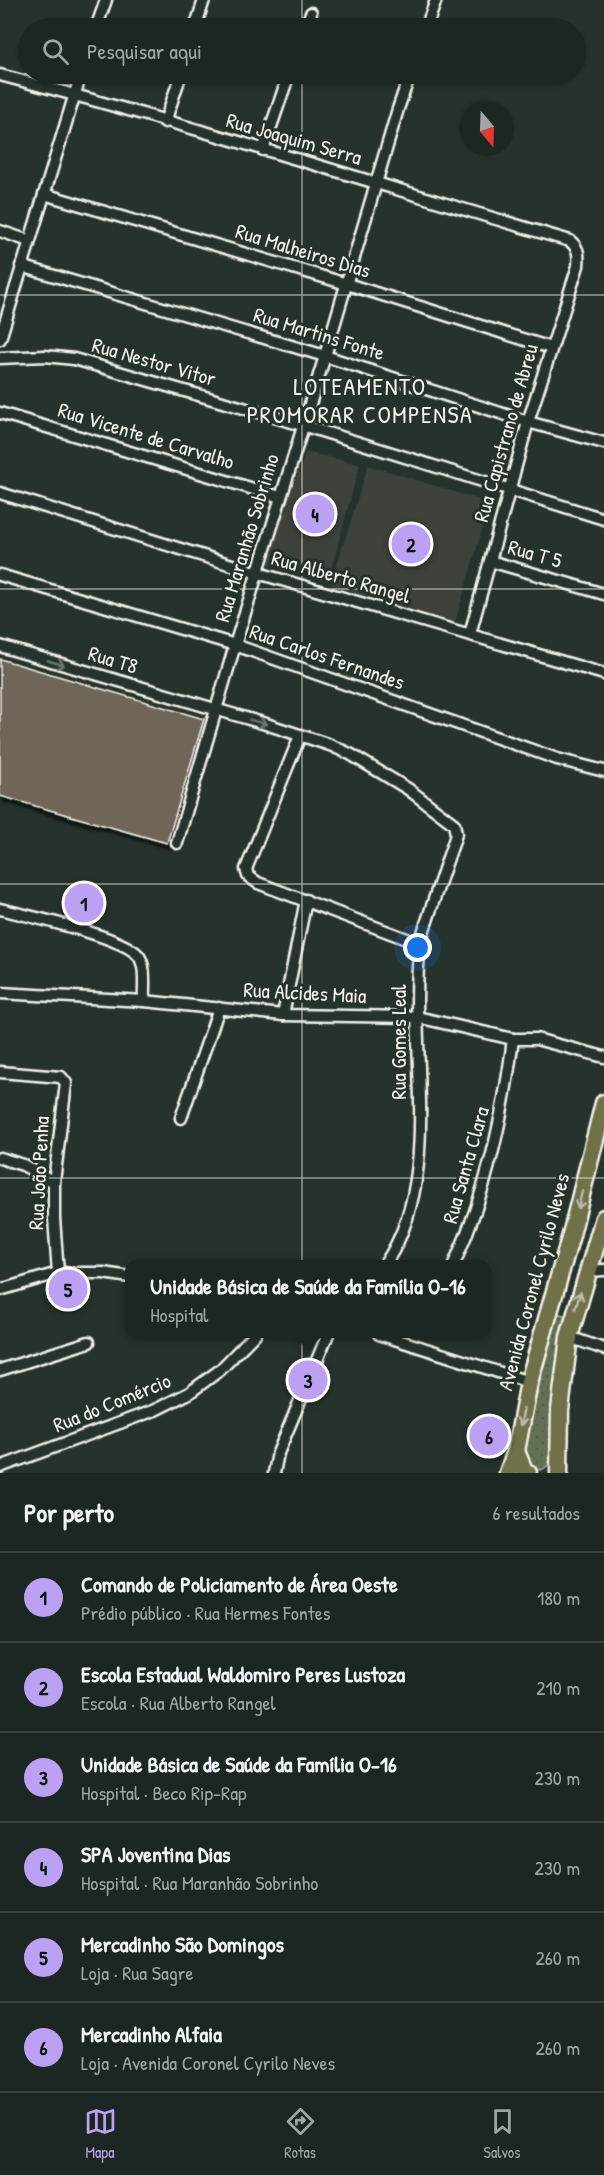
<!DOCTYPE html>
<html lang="pt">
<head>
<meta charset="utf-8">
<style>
  body { margin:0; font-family:"Patrick Hand",sans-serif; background:#29322f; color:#f1f3f6 }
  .compass { position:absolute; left:460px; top:102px; width:54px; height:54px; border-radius:50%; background:#1c2622; box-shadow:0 2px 4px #0004; rotate:161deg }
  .you { position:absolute; left:418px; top:948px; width:21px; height:21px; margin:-15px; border:4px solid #fff; border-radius:50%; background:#1a73e8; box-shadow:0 0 0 9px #1a73e833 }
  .badge { display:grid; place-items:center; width:39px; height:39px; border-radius:50%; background:#bca0f2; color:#111; font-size:20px; font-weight:700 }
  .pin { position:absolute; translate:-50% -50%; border:3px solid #fff; box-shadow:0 2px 6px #0006 }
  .popup { position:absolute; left:125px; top:1260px; width:366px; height:78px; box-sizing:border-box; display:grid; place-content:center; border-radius:12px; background:#1c2622; filter:drop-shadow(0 2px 4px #0005); font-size:20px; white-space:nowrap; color:#a0a5a5 }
  .popup b { font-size:22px; color:#f1f3f6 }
  .popup::after { content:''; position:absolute; left:50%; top:100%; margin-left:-12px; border:12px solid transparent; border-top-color:#1c2622 }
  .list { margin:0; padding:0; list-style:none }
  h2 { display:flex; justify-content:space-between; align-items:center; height:78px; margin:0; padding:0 24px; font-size:26px }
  h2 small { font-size:20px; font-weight:400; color:#a0a5a5 }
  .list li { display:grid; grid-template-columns:39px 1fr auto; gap:18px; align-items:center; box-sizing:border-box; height:90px; padding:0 24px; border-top:2px solid #3a4340 }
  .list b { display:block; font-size:22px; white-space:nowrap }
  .list p { margin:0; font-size:20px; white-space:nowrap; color:#a0a5a5 }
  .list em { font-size:20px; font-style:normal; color:#a0a5a5 }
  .icon { flex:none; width:33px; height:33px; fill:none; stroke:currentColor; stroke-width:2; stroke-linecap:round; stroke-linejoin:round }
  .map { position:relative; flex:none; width:604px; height:1473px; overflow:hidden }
  .search { position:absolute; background:#1c2622; box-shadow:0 2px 4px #0004; left:18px; right:18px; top:18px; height:66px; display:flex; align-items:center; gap:15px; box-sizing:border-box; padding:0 21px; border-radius:33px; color:#a0a5a5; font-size:22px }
  .sheet { height:618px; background:#1c2622 }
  nav { display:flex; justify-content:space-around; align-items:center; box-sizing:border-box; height:84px; border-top:2px solid #3a4340; background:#1c2622; font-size:16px; color:#a0a5a5 }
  nav a { display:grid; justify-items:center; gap:3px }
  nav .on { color:#bca0f2 }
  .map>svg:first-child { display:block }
  .built { fill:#3c423a }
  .grass { fill:url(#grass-dots); stroke:#abb19e; stroke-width:1.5 }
  .building { fill:#706658; stroke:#f4f1e8; stroke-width:1.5; filter:url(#shadow) }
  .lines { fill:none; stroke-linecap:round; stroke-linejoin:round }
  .minor-casing { stroke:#f4f1e8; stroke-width:15 }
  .trunk-casing { stroke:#f4f1e8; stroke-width:21 }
  .minor { stroke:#26332d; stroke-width:10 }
  .trunk { stroke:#70704a; stroke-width:16 }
  .oneway { stroke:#6e766e }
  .oneway2 { stroke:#bfbda9 }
  .grid { fill:none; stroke:#f4f1e8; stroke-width:1.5; stroke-opacity:0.55 }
  .labels { text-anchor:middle; stroke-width:6; stroke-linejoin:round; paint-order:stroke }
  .street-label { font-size:21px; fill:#f4f1e8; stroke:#26332d }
  .quarter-label { font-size:24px; letter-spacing:1.5px; fill:#f4f1e8; stroke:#26332d }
</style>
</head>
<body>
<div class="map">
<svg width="604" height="1473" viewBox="0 0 604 1473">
  <defs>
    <pattern id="grass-dots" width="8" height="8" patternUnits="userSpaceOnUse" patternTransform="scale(1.5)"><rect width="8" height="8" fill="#627153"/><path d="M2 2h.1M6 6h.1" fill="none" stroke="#545a4c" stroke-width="1.8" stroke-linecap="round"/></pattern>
    <filter id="shadow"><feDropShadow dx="3.5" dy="6" stdDeviation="1.5" flood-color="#0009"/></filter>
  </defs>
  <rect width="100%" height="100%" fill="#26332d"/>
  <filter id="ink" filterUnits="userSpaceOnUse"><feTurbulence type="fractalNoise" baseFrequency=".0167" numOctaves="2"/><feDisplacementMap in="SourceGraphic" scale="12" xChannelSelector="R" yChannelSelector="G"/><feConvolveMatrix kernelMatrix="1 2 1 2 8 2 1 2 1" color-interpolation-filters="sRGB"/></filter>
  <g filter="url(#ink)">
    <g class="built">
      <path d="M306,452l54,12 -32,116 -64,-17z"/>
      <path d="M368,465l122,38 -35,119 -124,-37z"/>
    </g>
    <path class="grass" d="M557,1313l10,3 -15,143c-5,10 -11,13 -22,10l-7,-17z"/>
    <path class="building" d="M0,659l204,60 -37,124 -167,-47z"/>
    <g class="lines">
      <g class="minor-casing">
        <g id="minor">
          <path d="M96,28l10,-28"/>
          <path d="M195,28l9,-28"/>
          <path d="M305,28l6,-15"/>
          <path d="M426,28l10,-28"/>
          <path d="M0,75c191,50 380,110 570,166 9,7 9,14 8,25l-50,156 -58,212"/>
          <path d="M165,122l16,-48"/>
          <path d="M263,150l26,-76"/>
          <path d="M44,194l303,90 204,64"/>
          <path d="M0,231l29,10"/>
          <path d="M21,266l304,90 203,66 76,21"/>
          <path d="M0,339l81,-265"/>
          <path d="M0,358l45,-2 29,3 228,66 302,94"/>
          <path d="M0,413l280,84"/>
          <path d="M0,493l258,80 346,101"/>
          <path d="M490,561l114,33"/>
          <path d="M0,575l235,70 322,114 47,12"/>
          <path d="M0,646l266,78 64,21 20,9 58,35 46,35 2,10 -2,7c-9,25 -17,49 -25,74 -3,10 -8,21 -9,31 -13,101 25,230 -35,318"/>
          <path d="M300,736l-54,133 2,7 10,7 162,61"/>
          <path d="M177,843l58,-198 90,-289 73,-247 12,-35"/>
          <path d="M0,909c28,7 121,27 138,46 9,11 5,33 6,46"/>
          <path d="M0,993l144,8 139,14 134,2 96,22h23l68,18"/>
          <path d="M283,1015l23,-115"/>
          <path d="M0,1072l61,5 5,6 -12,99v36l4,55"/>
          <path d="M181,1118l38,-110"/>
          <path d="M0,1158l23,7 31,17"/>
          <path d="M454,1264c33,-73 49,-146 59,-225"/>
          <path d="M588,1271l16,-1"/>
          <path d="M0,1290l58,-17h45l27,4"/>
          <path d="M379,1334l150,48"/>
          <path d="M569,1337l35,12"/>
          <path d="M0,1370l89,-28"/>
          <path d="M0,1467l155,-57 34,-17 31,-23 35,-36"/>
          <path d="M274,1473l4,-20 50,-119"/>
        </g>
      </g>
      <g class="trunk-casing">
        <g id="trunk">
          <path d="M516,1451l8,20 4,2"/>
          <path d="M508,1473l8,-22 13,-69 42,-147 33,-132"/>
          <path d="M559,1473l1,-63 9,-73 35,-119"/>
        </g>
      </g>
      <use href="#minor" class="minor"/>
      <use href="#trunk" class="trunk"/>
    </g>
    <defs><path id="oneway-shaft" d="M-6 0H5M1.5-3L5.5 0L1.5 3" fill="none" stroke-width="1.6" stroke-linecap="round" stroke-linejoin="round" transform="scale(1.5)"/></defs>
    <g class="oneway">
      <use href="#oneway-shaft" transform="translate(56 663) rotate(17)"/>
      <use href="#oneway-shaft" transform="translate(258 722) rotate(15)"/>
    </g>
    <g class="oneway2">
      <use href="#oneway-shaft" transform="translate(580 1200) rotate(104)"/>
      <use href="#oneway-shaft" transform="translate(578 1300) rotate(-72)"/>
      <use href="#oneway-shaft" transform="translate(522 1417) rotate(101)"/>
    </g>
  </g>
  <path class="grid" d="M302,0v28M302,74v1399M0,295h604M0,589h604M0,884h604M0,1178h604"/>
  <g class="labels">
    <g class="street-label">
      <text transform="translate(294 139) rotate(16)" y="7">Rua Joaquim Serra</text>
      <text transform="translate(303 251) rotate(17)" y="7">Rua Malheiros Dias</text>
      <text transform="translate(319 334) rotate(17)" y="7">Rua Martins Fonte</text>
      <text transform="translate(154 362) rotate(16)" y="7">Rua Nestor Vitor</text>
      <text transform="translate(506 433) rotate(-74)" y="7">Rua Capistrano de Abreu</text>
      <text transform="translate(146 436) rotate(17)" y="7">Rua Vicente de Carvalho</text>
      <text transform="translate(247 538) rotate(-73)" y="7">Rua Maranhão Sobrinho</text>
      <text transform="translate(535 554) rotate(16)" y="7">Rua T 5</text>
      <text transform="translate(341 577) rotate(16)" y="7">Rua Alberto Rangel</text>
      <text transform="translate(327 657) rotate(19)" y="7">Rua Carlos Fernandes</text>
      <text transform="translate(113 660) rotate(17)" y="7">Rua T8</text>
      <text transform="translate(305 993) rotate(3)" y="7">Rua Alcides Maia</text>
      <text transform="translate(399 1042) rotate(-90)" y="7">Rua Gomes Leal</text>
      <text transform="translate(466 1165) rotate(-74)" y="7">Rua Santa Clara</text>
      <text transform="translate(39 1173) rotate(-87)" y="7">Rua João Penha</text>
      <text transform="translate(534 1282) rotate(-75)" y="7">Avenida Coronel Cyrilo Neves</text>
      <text transform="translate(112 1403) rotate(-22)" y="7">Rua do Comércio</text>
    </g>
    <g class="quarter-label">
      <text x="360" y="395">LOTEAMENTO<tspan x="360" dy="28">PROMORAR COMPENSA</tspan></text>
    </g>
  </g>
</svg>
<svg class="compass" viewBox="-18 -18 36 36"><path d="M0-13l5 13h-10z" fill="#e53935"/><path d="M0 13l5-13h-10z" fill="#a0a5a5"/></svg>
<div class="you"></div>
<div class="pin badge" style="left:84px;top:903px">1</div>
<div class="pin badge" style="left:411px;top:544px">2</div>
<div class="pin badge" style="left:308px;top:1380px">3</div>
<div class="popup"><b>Unidade Básica de Saúde da Família O-16</b>Hospital</div>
<div class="pin badge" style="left:315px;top:514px">4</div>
<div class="pin badge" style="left:68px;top:1289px">5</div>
<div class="pin badge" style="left:489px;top:1436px">6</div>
<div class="search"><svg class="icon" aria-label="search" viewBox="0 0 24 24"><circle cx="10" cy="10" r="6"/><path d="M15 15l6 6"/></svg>Pesquisar aqui</div>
</div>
<section class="sheet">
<h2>Por perto<small>6 resultados</small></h2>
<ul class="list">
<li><span class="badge">1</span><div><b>Comando de Policiamento de Área Oeste</b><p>Prédio público · Rua Hermes Fontes</p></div><em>180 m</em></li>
<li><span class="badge">2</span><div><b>Escola Estadual Waldomiro Peres Lustoza</b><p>Escola · Rua Alberto Rangel</p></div><em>210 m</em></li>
<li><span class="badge">3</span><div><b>Unidade Básica de Saúde da Família O-16</b><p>Hospital · Beco Rip-Rap</p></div><em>230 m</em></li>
<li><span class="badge">4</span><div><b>SPA Joventina Dias</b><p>Hospital · Rua Maranhão Sobrinho</p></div><em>230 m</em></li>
<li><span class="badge">5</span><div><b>Mercadinho São Domingos</b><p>Loja · Rua Sagre</p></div><em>260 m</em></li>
<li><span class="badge">6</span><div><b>Mercadinho Alfaia</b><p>Loja · Avenida Coronel Cyrilo Neves</p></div><em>260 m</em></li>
</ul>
</section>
<nav>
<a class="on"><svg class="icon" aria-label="map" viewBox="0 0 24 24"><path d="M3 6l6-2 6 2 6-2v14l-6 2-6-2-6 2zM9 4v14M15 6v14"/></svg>Mapa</a>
<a><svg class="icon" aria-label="directions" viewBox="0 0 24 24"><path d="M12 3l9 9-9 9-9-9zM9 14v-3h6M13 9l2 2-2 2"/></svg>Rotas</a>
<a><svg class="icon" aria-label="saved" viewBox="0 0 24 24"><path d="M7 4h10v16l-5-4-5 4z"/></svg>Salvos</a>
</nav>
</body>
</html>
